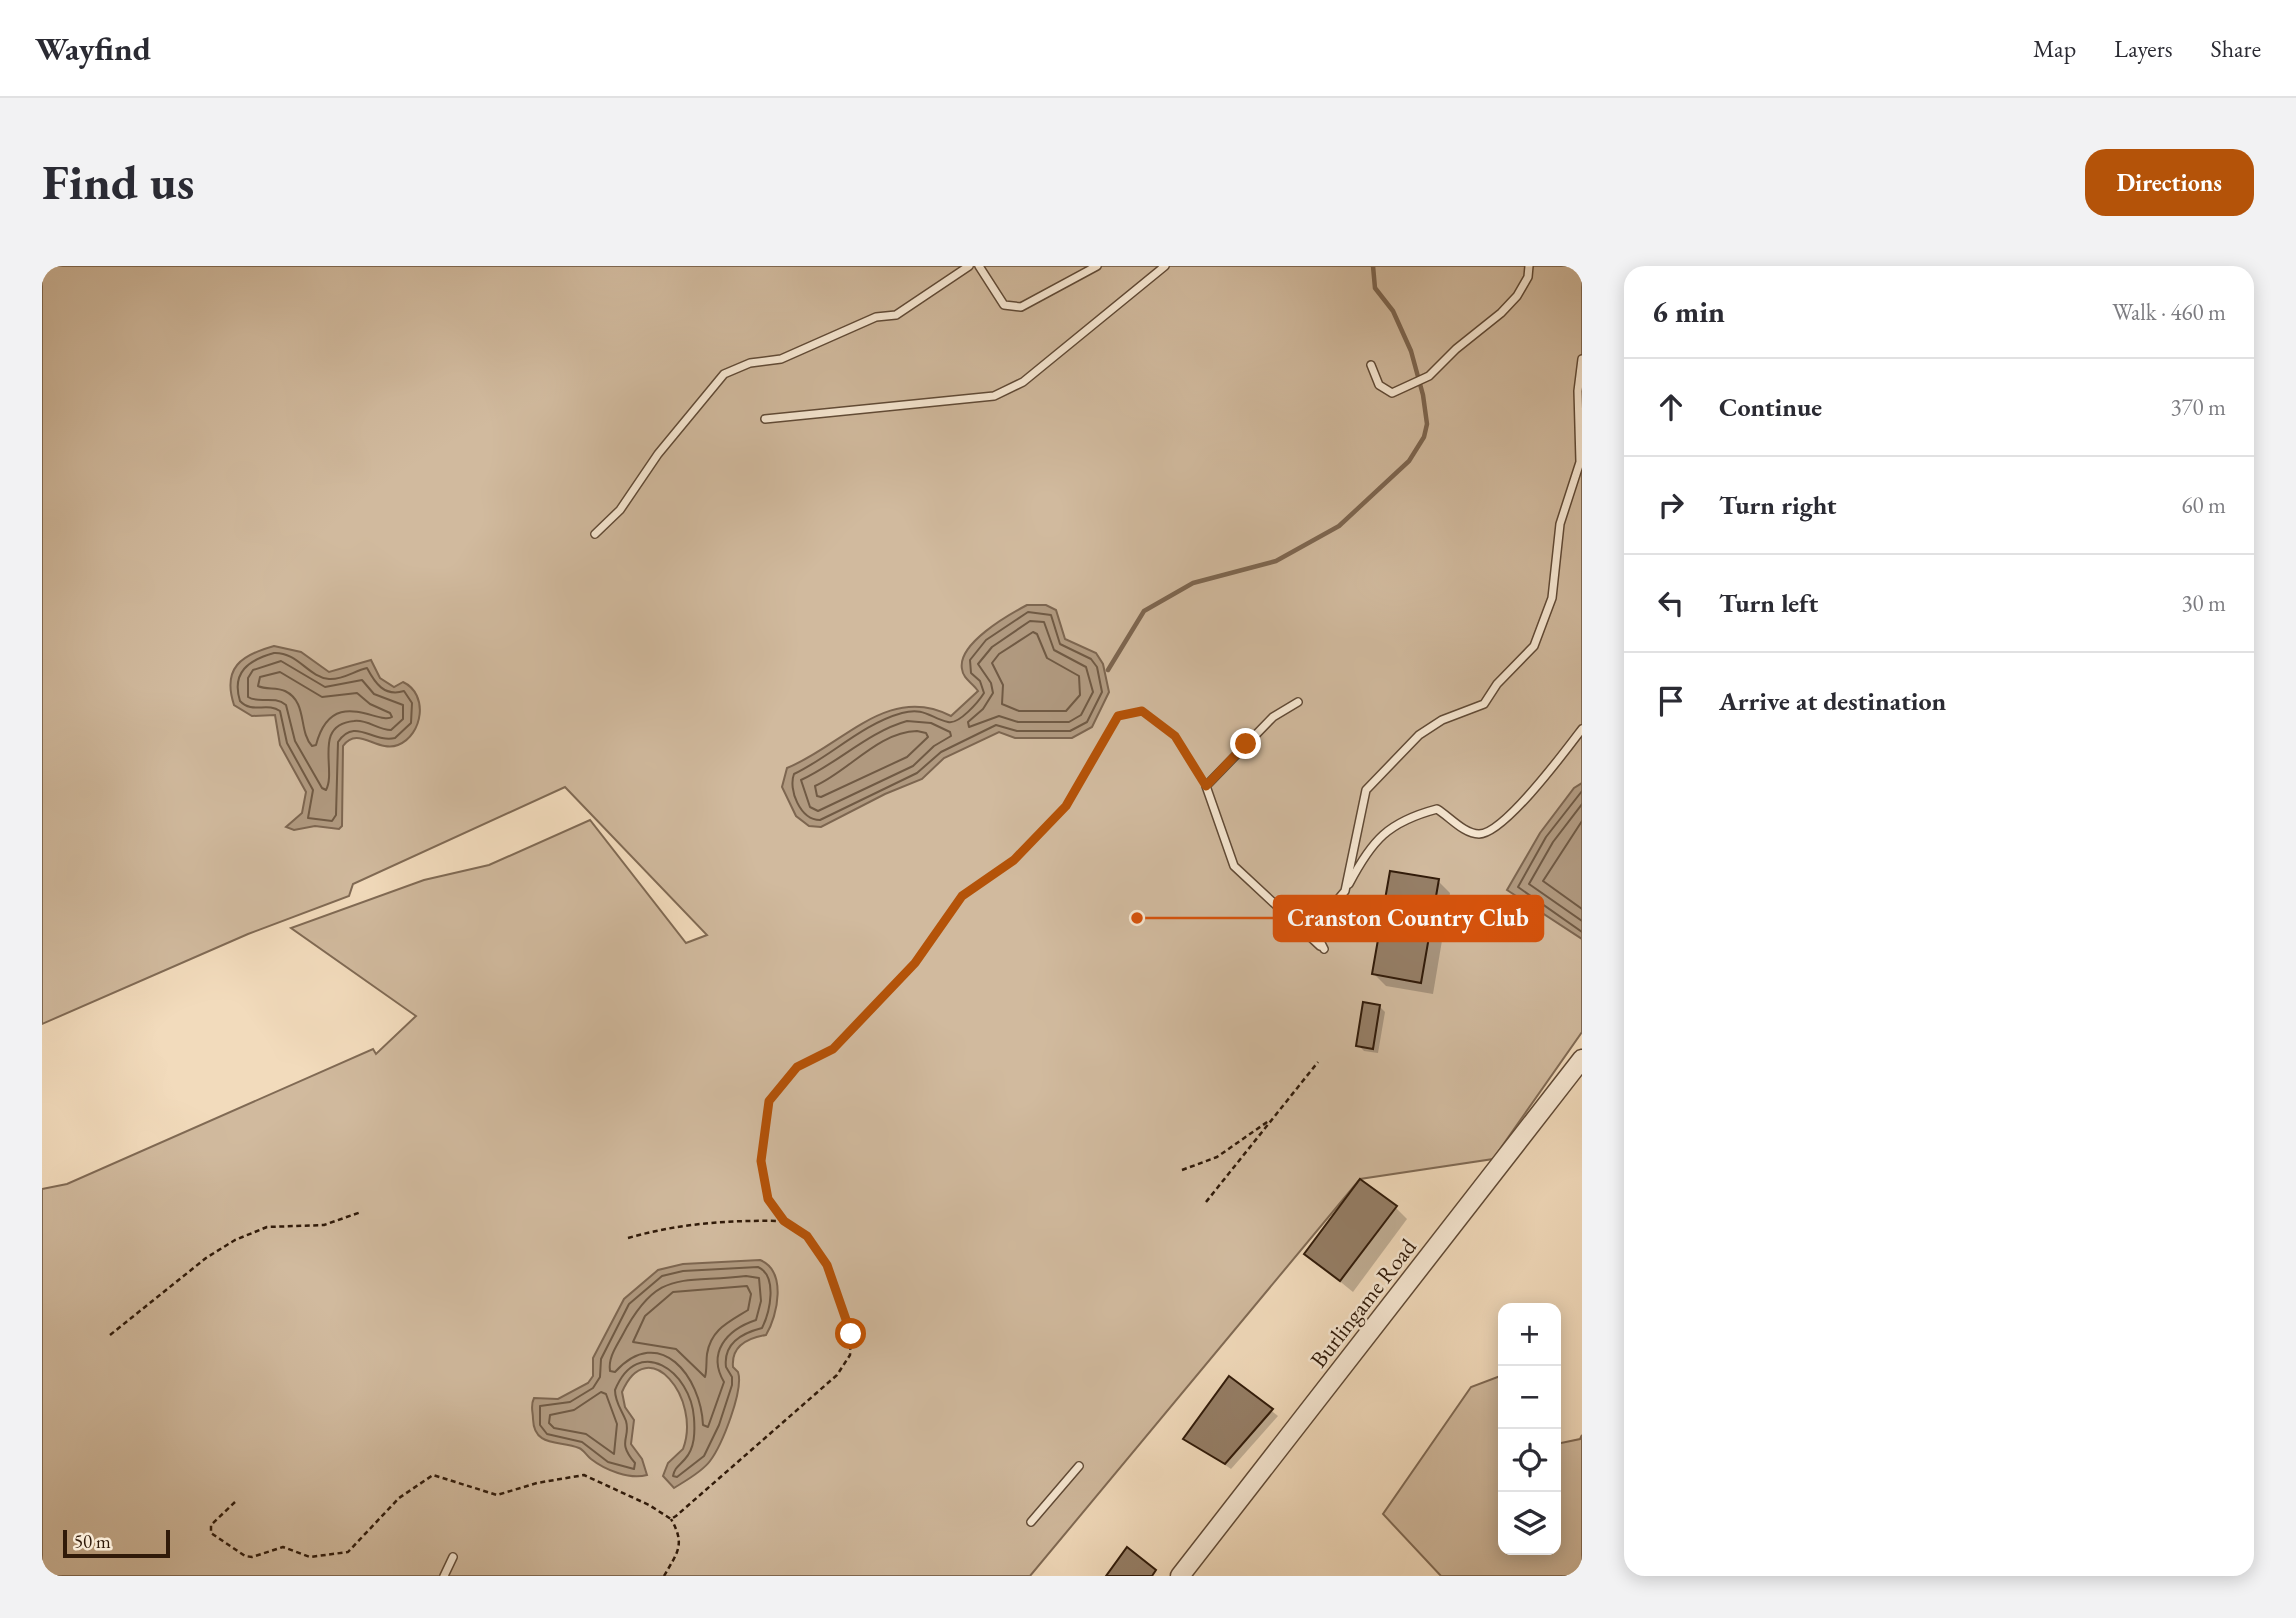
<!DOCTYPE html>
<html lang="en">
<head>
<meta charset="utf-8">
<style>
  body { margin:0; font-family:"EB Garamond",serif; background:#f2f2f3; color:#2b2b33 }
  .controls { position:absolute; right:21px; bottom:21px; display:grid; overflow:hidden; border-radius:14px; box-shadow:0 4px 18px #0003 }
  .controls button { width:63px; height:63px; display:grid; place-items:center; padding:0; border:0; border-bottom:2px solid #e1e1e2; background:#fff; color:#2b2b33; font:35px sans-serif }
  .scale { position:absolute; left:21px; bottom:18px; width:107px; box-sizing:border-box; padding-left:7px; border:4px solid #301a09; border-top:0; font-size:19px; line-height:24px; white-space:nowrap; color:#301a09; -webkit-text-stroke:5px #f7e8d3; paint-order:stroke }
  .stop { position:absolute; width:21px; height:21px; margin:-16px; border:5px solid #b45309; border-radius:50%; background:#fff }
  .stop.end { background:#b45309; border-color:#fff; box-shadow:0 2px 7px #0008 }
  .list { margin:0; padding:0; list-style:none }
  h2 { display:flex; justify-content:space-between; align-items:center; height:91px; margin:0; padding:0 28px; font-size:30px }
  h2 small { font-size:23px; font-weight:400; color:#7c7c81 }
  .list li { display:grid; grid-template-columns:46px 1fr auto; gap:21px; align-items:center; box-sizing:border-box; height:98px; padding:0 28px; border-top:2px solid #e1e1e2 }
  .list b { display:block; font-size:26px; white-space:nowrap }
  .list em { font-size:23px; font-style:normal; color:#7c7c81 }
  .icon { flex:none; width:38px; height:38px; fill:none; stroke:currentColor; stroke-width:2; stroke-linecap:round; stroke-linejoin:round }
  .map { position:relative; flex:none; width:1540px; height:1310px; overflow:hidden; border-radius:21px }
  header { display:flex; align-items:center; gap:42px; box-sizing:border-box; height:98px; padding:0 35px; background:#fff; border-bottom:2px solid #e1e1e2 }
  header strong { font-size:33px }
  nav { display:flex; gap:38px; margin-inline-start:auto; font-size:24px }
  .intro { display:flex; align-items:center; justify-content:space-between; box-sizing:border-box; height:168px; padding:0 42px }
  h1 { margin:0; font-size:49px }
  .button { padding:18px 32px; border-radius:21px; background:#b45309; color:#fff; font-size:24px; font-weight:700 }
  main { display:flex; gap:42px; padding:0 42px }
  aside { flex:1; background:#fff; border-radius:21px; box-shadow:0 4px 18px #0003 }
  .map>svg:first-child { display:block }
  .green { fill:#d1ba9e; stroke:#806a54; stroke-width:2 }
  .water { fill:#b0997f; stroke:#7d6650; stroke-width:2 }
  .shadow { fill:#0003 }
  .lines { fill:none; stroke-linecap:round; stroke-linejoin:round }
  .shore { stroke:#705a44; stroke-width:2 }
  .stream { stroke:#7d6650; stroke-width:4.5 }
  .building { fill:#957e66; stroke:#301a09; stroke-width:2 }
  .service-casing { stroke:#604a36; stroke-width:10 }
  .tertiary-casing { stroke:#604a36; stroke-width:21 }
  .path { stroke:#301a09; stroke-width:2.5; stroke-dasharray:5 3.5; stroke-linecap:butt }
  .service { stroke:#f7e8d3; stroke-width:7 }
  .tertiary { stroke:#f7e8d3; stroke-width:18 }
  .route { stroke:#b45309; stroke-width:9 }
  .labels { text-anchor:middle; stroke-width:5; stroke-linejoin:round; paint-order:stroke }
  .street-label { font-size:23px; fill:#301a09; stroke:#f7e8d3 }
  .leader { fill:none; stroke:#d6530c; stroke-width:2.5 }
  .callout-dot { fill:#d6530c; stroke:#f7e8d3; stroke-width:2.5 }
  .callout { fill:#d6530c; stroke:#d6530c; stroke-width:2.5 }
  .callout-label { font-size:24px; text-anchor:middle; font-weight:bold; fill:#fff }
</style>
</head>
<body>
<header>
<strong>Wayfind</strong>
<nav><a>Map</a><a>Layers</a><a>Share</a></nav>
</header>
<div class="intro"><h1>Find us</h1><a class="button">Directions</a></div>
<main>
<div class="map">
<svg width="1540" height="1310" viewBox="0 0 1540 1310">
  <rect width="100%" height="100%" fill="#f2dbbc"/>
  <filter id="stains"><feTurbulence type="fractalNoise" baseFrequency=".00286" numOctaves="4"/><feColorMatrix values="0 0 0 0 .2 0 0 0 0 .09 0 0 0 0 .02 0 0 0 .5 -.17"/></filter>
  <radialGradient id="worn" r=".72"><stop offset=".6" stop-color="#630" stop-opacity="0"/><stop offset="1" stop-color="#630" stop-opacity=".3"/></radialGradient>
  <g class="green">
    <path d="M0,0h1540v766l-89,127 -133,20 -330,397h-988v-387l25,-5 306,-135 3,5 40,-38 -125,-88 133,-48 65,-15 101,-45 96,123 21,-8 -142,-148 -212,97 -4,12 -101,38 -206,90z"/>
    <path d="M1461,1109v175h53v-106l24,-5 2,-4v141h-141l-58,-62 88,-127z"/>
  </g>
  <g class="water">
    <path d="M985,339h19l10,5 9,29 31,14 7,11 6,28 -17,35 -20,11h-57l-16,-6 -55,26 -22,21 -37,15 -64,33 -12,-1 -13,-10 -14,-29 5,-19c55,-22 101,-85 164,-52l27,-25c-5,-8 -15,-12 -16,-22 -5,-25 46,-54 65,-64z"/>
    <path d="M232,380l27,6 28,20 42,-12 9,18 14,9 9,-5c26,12 20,53 -5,63 -21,8 -40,-20 -55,1l-1,80 -3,3 -24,-3 -21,4 -8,-3 16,-14 4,-21 -26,-47 -5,-30 -23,1 -18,-11c-12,-37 7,-50 40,-59z"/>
    <path d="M1540,517v156l-75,-49 33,-57 34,-45z"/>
    <path d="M718,994c27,11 18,55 6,75 -18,3 -35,11 -33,32l5,5c6,18 -16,73 -28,89 -8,11 -25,20 -36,27l-11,-12 5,-13 15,-14c19,-50 -35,-118 -61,-57l3,15 9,13 -3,24 11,15 5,16c-17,5 -42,-5 -56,-16 -5,-4 -7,-9 -12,-11 -19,-8 -45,0 -46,-29 0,-8 -3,-13 1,-21l24,1 30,-16 5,-7v-18l31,-59 34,-29 25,-6z"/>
  </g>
  <g class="shadow">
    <path d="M1396,615l12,12 -17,101 -47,-8 -12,-12z"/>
    <path d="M1338,741l5,5 -7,41 -14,-2 -6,-6z"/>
    <path d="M1353,941l12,12 -54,73 -47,-38z"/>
    <path d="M1187,1112l49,38 -47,53 -45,-31z"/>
  </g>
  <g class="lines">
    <g class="shore">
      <path d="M986,346l23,3 9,29 31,15 6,8 5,25 -15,30 -17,9h-53l-21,-6 -55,27 -24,21 -97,47c-20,0 -32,-31 -26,-46 36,-17 68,-50 108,-61 23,-6 28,5 46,9 11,3 31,-21 36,-29l-4,-12 -9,-8 -1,-13 16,-20z"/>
      <path d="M988,355l14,1 10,28 32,17 7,25 -12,23 -12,7h-51l-19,-6 -30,11 -1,-5 15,-13 10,-16 -2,-10 -13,-19 14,-17z"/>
      <path d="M991,366l4,2 10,24 32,18 1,19 -14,16h-47l-17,-7 1,-19 -11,-22 7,-9z"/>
      <path d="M232,387c24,-1 34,24 55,26 14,1 25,-8 38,-11 8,15 17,29 37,23l8,12 -1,20 -16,15c-23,5 -40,-21 -57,4l-2,73 -4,6 -24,-3 5,-28 -26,-47 -7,-32c-13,-9 -28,3 -40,-10 -9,-29 9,-41 34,-48z"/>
      <path d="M239,395l44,26 37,-7 12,14 29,11v14l-12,11c-13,0 -24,-11 -37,-9 -42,4 -17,49 -28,69l-4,-2 -27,-47 -9,-36c-12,-10 -27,-1 -38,-8v-19l5,-8z"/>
      <path d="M238,406l42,25 35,-4 13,11 20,9 2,4c-13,9 -60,-33 -76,28l-4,1c-14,-15 -4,-44 -27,-55 -9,-4 -19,-1 -27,-5l2,-9z"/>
      <path d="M865,455l24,2 19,9 1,4 -17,10 -21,20 -95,45 -8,-4 -9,-27c37,-17 67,-48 106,-59z"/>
      <path d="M875,465l9,2 2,4 -21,20 -86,40 -4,-1 -2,-10c34,-15 63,-54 102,-55z"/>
      <path d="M1540,525l-36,46 -28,50 64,45"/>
      <path d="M1540,538l-29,38 -24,42 53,37"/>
      <path d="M1540,555l-39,60 39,28"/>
      <path d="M716,1001c20,9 12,45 4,61 -20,5 -39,15 -36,39l6,10v8l-13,40 -15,31 -27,21 -4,-1c2,-9 6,-10 12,-17 10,-11 10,-27 9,-41 -3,-47 -56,-84 -79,-28 0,13 7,20 11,31 5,18 -10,20 9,42l-1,6 -26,-7 -26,-20 -35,-8 -7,-9v-19l30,-4 23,-14 7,-11 1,-18 28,-55 33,-28 21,-5z"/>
      <path d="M704,1010l13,2 2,23 -5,19c-30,10 -49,33 -32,62l-16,45 -5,-2c-2,-48 -43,-102 -88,-53l-5,-1c-2,-13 6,-24 12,-35 36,-69 59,-52 124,-60z"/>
      <path d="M705,1020l4,8 -3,16c-19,12 -37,19 -41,44 -1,8 0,16 -2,23l-29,-28 -43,-7 12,-26 28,-24z"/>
      <path d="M559,1126l5,2 11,30 -3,30 -28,-20 -32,-6 -5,-5 1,-8 24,-5z"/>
    </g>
    <path class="stream" d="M1066,404l36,-59 49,-28 83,-22 63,-35 70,-65 15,-24 3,-13 -4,-29 -12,-44 -18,-40 -18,-23 -2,-22"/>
  </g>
  <g class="building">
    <path d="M1348,605l49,8 -18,104 -49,-9z"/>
    <path d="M1321,736l17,3 -7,44 -17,-3z"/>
    <path d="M1318,913l37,27 -57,75 -36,-27z"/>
    <path d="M1187,1110l44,33 -48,55 -42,-25z"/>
    <path d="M1085,1281l29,23 -4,6h-46z"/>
  </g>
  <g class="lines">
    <g class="service-casing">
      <g id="service">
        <path d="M937,0l25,39 17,2 76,-41"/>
        <path d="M1329,99l8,20 13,8 37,-17 27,-27 45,-36 16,-17 11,-19 1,-11"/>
        <path d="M723,153l229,-23 29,-14 142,-116"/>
        <path d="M553,268l25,-24 38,-56 66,-80 26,-11 31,-4 95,-42 20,-2 73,-49"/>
        <path d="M1256,436l-25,15 -67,69 28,80 86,80"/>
        <path d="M1307,618c23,-44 39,-62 88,-75 13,8 27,25 42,25 25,0 87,-84 103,-105"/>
        <path d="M1282,683l-7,-14 3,-14 25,-30 21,-101 53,-55 23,-15 42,-16 13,-20 37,-38 18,-48 8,-74 20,-62 -2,-71 4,-32"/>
        <path d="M989,1256l48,-56"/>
        <path d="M402,1310l9,-19"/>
      </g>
    </g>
    <g class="tertiary-casing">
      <path id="tertiary" d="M1138,1310l402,-517"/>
    </g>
    <g class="path">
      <path d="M1140,904l35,-13 53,-37"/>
      <path d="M1164,936l112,-140"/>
      <path d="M586,972c52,-15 102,-18 156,-17"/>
      <path d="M68,1069l96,-77 29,-18 32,-13 57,-2 37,-13"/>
      <path d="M193,1236l-24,23v8l34,23 7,1 31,-10 27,10 38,-5 51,-54 34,-23 64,20 40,-12 47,-8 65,30 22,14 5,-3 161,-141 13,-20 1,-21 -24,-69 -20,-29 -23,-15 -17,-22 -6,-37 8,-61 28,-34 36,-18 82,-86 48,-67 51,-36 52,-54 52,-90 24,-5 33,25 26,41"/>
      <path d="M622,1310c13,-23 22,-31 7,-57"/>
    </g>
    <use href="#service" class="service"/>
    <use href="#tertiary" class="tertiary"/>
  </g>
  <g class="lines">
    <path class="route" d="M809,1068l-24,-69 -20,-29 -23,-15 -16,-22 -7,-38 8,-60 28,-34 36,-18 82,-86 47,-67 52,-36 52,-54 52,-90 24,-5 33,25 31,50 40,-42"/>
  </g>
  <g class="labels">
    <g class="street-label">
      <text transform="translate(1321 1037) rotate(-52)" y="8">Burlingame Road</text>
    </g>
  </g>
  <path class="leader" d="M1095 652L1232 652"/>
  <circle class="callout-dot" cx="1095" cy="652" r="7"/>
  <rect class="callout" x="1232" y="630" width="269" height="45" rx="7"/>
  <g class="callout-label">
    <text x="1366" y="660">Cranston Country Club</text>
  </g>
  <rect width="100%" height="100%" filter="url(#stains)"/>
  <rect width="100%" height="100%" fill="url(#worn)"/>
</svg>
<div class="controls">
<button>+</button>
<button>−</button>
<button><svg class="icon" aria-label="locate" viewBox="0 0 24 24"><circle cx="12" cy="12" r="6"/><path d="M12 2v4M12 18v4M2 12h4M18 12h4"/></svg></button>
<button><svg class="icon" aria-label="layers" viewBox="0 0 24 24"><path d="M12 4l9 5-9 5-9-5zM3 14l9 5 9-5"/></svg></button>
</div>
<div class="scale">50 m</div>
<div class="stop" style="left:809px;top:1068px"></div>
<div class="stop end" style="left:1204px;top:478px"></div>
</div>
<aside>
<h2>6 min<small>Walk · 460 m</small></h2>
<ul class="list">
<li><svg class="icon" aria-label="ahead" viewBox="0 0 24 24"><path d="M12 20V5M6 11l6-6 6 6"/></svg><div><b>Continue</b></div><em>370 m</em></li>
<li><svg class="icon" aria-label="right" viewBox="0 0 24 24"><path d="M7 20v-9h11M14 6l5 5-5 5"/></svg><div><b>Turn right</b></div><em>60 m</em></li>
<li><svg class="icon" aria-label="left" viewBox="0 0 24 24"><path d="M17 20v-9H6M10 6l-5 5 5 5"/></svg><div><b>Turn left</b></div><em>30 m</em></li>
<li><svg class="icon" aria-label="arrive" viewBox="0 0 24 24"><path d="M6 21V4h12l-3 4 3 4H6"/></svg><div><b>Arrive at destination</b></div></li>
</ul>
</aside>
</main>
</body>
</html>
